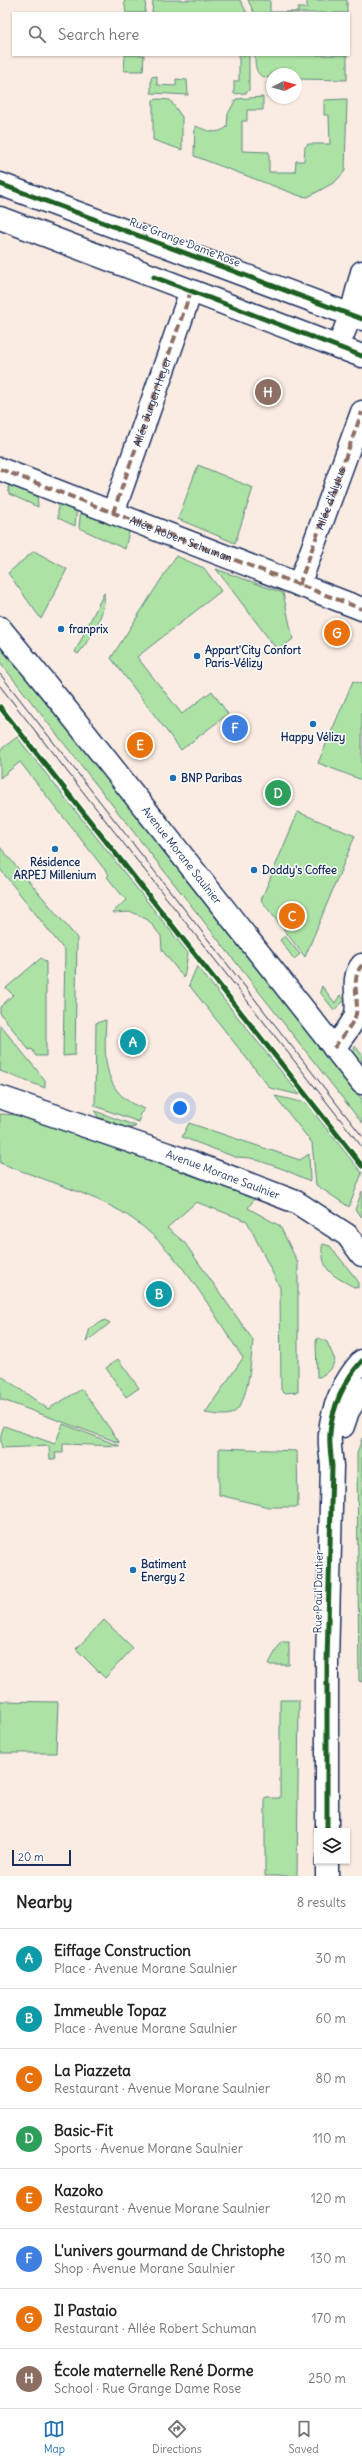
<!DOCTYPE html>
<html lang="en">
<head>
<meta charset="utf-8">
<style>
  body { margin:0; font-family:Delius,sans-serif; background:#f6f6f6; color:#222 }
  .controls { position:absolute; right:12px; bottom:12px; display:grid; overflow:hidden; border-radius:0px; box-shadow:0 1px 3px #0004 }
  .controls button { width:36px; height:36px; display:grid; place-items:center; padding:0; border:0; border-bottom:1px solid #e0e0e0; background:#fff; color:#222; font:20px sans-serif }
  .compass { position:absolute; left:266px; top:68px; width:36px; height:36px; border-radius:50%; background:#fff; box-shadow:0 1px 3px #0004; rotate:84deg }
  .scale { position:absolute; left:12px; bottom:10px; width:59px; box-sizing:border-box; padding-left:4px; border:2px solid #1b2f5e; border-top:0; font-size:11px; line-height:14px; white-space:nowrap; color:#1b2f5e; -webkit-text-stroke:3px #fff; paint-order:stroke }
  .you { position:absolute; left:180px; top:1108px; width:14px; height:14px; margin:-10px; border:3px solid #fff; border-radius:50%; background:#1a73e8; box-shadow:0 0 0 6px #1a73e833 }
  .badge { display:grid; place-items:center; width:26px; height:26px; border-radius:50%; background:#1f6fb2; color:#fff; font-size:13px; font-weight:700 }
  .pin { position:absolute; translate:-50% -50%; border:2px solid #fff; box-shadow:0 1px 4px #0006 }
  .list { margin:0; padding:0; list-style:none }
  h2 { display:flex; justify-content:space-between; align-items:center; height:52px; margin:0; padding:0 16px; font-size:17px }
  h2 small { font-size:13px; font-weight:400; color:#767676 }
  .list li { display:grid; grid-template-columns:26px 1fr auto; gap:12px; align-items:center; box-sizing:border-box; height:60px; padding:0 16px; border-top:1px solid #e0e0e0 }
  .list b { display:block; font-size:15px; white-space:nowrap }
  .list p { margin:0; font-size:13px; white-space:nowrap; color:#767676 }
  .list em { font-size:13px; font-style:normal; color:#767676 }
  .icon { flex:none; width:22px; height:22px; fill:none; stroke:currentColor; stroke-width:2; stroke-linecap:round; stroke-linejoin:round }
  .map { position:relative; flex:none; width:362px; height:1876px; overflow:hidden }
  .search { position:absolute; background:#fff; box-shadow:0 1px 3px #0004; left:12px; right:12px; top:12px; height:44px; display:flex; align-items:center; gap:10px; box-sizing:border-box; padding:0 14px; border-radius:0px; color:#767676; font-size:15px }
  .sheet { height:532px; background:#fff }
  nav { display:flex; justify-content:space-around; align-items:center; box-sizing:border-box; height:56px; border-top:1px solid #e0e0e0; background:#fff; font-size:11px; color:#767676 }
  nav a { display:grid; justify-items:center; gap:2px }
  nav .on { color:#1f6fb2 }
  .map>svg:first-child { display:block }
  .green { fill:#ace2a4; stroke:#648881 }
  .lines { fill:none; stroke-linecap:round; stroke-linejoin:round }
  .street-casing { stroke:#1b2f5e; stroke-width:25 }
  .secondary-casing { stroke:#1b2f5e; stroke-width:25 }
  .street { stroke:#fff; stroke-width:22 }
  .secondary { stroke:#fff; stroke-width:22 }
  .tram { stroke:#1b2f5e; stroke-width:1 }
  .quiet { stroke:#8d6e63; stroke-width:4; stroke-dasharray:8 4; stroke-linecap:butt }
  .cycleway-casing { stroke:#fff; stroke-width:8 }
  .cycleway { stroke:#1b5e20; stroke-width:5 }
  .poi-dot { fill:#1f6fb2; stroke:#fff; stroke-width:1.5 }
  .labels { text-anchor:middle; stroke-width:3; stroke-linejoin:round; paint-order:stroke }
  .street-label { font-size:11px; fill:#1b2f5e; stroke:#fff }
  .poi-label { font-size:11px; font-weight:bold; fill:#1b2f5e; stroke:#fff; text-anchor:start }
</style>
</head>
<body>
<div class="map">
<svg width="362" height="1876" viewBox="0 0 362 1876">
  <rect width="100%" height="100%" fill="#faece2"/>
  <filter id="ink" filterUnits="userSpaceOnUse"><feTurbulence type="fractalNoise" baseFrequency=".025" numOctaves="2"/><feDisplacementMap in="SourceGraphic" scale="8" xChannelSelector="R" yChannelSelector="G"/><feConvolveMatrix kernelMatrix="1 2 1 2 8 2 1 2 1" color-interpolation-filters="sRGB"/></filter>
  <g filter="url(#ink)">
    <g class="green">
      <path d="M124,0h22l-1,13h-19z"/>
      <path d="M153,0h87l7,13h-95z"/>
      <path d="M248,0h22v12h28v-4h9v-8h40v13h-93z"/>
      <path d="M125,55h19l-1,16h-19z"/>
      <path d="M239,55h10v35l-3,3 -12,1v-13h5z"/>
      <path d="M255,55h92v25l-51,-1v-5h-24v4c-16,0 -17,-9 -17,-23z"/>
      <path d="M157,76v9l19,1v-7l11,1 1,15 -37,-2v-16z"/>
      <path d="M263,97v13h-16v11h-5v30l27,1v20h26l1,-11h8l1,-14 3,-3h22l-1,-29h-5v-15l23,-1 -2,72 -10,11 -27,15 -8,-1 -106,-40 1,-30c12,4 21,10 32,1l1,-13 8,-15z"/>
      <path d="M158,99l12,1 12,17v33l-29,-10v-40z"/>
      <path d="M198,465l55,23 -18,55 -57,-24z"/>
      <path d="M8,480l29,10 1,17 -29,-13z"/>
      <path d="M58,500l19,6 -2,20 -17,-8z"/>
      <path d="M81,508l49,19 -5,22 -46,-21z"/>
      <path d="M34,551l33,18 -26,50 -33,-46z"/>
      <path d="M176,556l28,12 17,23 -84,66 45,57 30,-23 16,23 -47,36 -70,-92z"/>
      <path d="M216,569l67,24 10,46 -12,9 -6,-1z"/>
      <path d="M104,593c3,19 -14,47 -26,61l-3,-2z"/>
      <path d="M0,637l362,462v24l-362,-461z"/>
      <path d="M353,681l9,3v96l-44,-17z"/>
      <path d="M17,737l171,216 -4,25 -22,-28 -1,-14 -13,-16 -16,-8 -20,1 14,-13 -19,-23 2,-2 -89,-113 -20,16v-28z"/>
      <path d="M298,812l57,24 -50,121 -44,-57z"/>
      <path d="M0,847l77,91 -2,117 -12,1 2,-105 -65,-82z"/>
      <path d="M285,936l15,18 -6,5 -14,-19z"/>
      <path d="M41,958l5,4v94h-10l-4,-7 -3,1 -29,-37v-6l13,-12 -7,-7z"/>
      <path d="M197,966l103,129 -30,-7 -81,-103z"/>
      <path d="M322,986l13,17 5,-8 5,5 -11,10 -14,-18z"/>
      <path d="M106,1020c-2,38 -4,75 39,89l-6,6 2,2 -2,5 -44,-16 1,-83z"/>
      <path d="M0,1025l45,55v8l-45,-17z"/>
      <path d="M355,1046l7,9v14l-9,-14z"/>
      <path d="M275,1096l31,7 56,70 -13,34 -33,-22 -4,-42z"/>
      <path d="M95,1111l41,15 -1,1 -7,1 -30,-11z"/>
      <path d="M0,1114l18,1 15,4 222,79 -7,10 32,18 18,37v129l-14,1 -3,-3 -1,-102 -33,-67 -51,-19 -29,26 17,14 69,98c-2,17 -4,64 -20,73 -8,4 -20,1 -28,0l38,-55c-37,-55 -70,-121 -132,-152 -35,-17 -75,-29 -111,-43z"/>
      <path d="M189,1123l111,37 9,-6 1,27 -27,-12 -32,-11 -16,-1 -53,-20z"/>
      <path d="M362,1191v26l-7,-7z"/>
      <path d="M323,1244l7,2 28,35v7l-4,-1c-14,-8 -29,-13 -31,-30 -1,-5 -2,-9 0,-13z"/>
      <path d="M105,1320l5,3 -24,19 4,-14z"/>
      <path d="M319,1338l8,4 8,18 -4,9 -11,8h-3l-1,-37z"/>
      <path d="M118,1359l21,29 -13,9 -20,-29z"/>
      <path d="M0,1375l48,34 34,-20 38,54 -120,-44z"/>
      <path d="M63,1424l57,22 -57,-2v9h-8l1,6h-6l-1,-13 -47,2c-2,-8 -2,-13 2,-22l51,18z"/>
      <path d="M362,1438v244l-3,-1 -2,-227z"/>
      <path d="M219,1448l78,3 1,56h-29l-50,-12z"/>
      <path d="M104,1620l29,28 -28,30 -29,-29z"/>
      <path d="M281,1642h8v23h-21z"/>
      <path d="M280,1700h19l-2,176h-32v-78h15z"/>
      <path d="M0,1701l58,1 -2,51h-56z"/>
    </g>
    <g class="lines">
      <g class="street-casing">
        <g id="street">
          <path d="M0,184l362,135"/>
          <path d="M0,218l362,138"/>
          <path d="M338,347l13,-33 11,-42"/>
          <path d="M0,469l362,140"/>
          <path d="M113,513l78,-222"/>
          <path id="s1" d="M299,585l63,-173"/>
          <path d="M334,1048c7,-10 16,-20 21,-31 6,-15 -6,-37 7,-52"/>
          <path d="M343,1426l5,-15 14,-22"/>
          <path d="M327,1831v-169l5,-196c-1,-11 -3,-21 -2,-32 1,-25 15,-55 32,-73"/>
          <path d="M327,1876v-15"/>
        </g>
      </g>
      <g class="secondary-casing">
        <g id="secondary">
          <path id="s2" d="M0,628l63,77 299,378"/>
          <path id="s3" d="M0,1097l191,65 105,40 51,33 15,20"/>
        </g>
      </g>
      <use href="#street" class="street"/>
      <use href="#secondary" class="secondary"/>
      <g class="tram">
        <path d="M0,674l362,462"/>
        <path d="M0,686l362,461"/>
      </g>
      <g class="quiet">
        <path id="s4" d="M0,469l362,140"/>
        <path id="s5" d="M113,513l78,-222"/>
        <path d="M299,585l63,-173"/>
        <path d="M334,1048c7,-10 16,-20 21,-31 6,-15 -6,-37 7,-52"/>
      </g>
      <g class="cycleway-casing">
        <g id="cycleway">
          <path d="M0,184l362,135"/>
          <path d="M154,277l208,79"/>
          <path d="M0,707l362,459"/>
          <path d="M327,1831v-169l5,-196c-1,-11 -3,-21 -2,-32 1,-25 15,-55 32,-73"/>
        </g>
      </g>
      <use href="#cycleway" class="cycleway"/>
    </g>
  </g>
  <g class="poi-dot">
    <circle cx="61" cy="629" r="4"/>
    <circle cx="197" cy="656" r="4"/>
    <circle cx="313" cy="724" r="4"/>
    <circle cx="173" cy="778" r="4"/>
    <circle cx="55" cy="849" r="4"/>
    <circle cx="254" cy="870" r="4"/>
    <circle cx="133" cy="1570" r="4"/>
  </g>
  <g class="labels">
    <g class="street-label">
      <text transform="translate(185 242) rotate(21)" y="4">Rue Grange Dame Rose</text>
      <text dy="4" stroke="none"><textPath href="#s5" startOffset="118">Allée Jurgen Heyer</textPath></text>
      <text dy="4" stroke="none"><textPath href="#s1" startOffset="92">Allée d'Alytus</textPath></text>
      <text dy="4" stroke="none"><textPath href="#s4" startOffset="194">Allée Robert Schuman</textPath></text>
      <text dy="4" stroke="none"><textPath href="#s2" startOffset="291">Avenue Morane Saulnier</textPath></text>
      <text dy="4" stroke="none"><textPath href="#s3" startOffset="236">Avenue Morane Saulnier</textPath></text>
      <text transform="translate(318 1592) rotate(-89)" y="4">Rue Paul Dautier</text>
    </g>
    <g class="poi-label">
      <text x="69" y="633">franprix</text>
      <text x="205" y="654">Appart'City Confort<tspan x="205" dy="13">Paris-Vélizy</tspan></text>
      <text x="313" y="741" text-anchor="middle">Happy Vélizy</text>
      <text x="181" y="782">BNP Paribas</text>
      <text x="55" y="866" text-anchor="middle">Résidence<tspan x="55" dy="13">ARPEJ Millenium</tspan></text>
      <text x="262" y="874">Doddy's Coffee</text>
      <text x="141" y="1568">Batiment<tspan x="141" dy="13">Energy 2</tspan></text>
    </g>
  </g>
</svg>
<div class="controls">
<button><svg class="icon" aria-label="layers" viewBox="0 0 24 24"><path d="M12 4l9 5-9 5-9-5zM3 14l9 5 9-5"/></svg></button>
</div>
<svg class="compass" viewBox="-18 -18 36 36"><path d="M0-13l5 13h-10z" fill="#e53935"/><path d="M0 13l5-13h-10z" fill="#767676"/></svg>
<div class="scale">20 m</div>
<div class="you"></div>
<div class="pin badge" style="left:133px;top:1042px;background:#0f9aa8">A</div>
<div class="pin badge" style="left:159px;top:1294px;background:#0f9aa8">B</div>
<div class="pin badge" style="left:292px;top:916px;background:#e8710a">C</div>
<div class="pin badge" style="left:278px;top:793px;background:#2e9e5b">D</div>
<div class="pin badge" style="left:140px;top:745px;background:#e8710a">E</div>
<div class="pin badge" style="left:235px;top:728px;background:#3f7fe0">F</div>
<div class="pin badge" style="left:337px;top:633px;background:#e8710a">G</div>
<div class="pin badge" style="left:268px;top:392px;background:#8d6e63">H</div>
<div class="search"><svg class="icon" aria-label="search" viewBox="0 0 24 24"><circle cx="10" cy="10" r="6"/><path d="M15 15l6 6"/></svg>Search here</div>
</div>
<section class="sheet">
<h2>Nearby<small>8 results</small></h2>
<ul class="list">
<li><span class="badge" style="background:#0f9aa8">A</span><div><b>Eiffage Construction</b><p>Place · Avenue Morane Saulnier</p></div><em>30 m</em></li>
<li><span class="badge" style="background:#0f9aa8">B</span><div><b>Immeuble Topaz</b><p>Place · Avenue Morane Saulnier</p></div><em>60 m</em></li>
<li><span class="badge" style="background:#e8710a">C</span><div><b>La Piazzeta</b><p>Restaurant · Avenue Morane Saulnier</p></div><em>80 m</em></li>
<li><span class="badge" style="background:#2e9e5b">D</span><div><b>Basic-Fit</b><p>Sports · Avenue Morane Saulnier</p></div><em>110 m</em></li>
<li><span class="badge" style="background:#e8710a">E</span><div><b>Kazoko</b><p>Restaurant · Avenue Morane Saulnier</p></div><em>120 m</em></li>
<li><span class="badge" style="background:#3f7fe0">F</span><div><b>L'univers gourmand de Christophe</b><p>Shop · Avenue Morane Saulnier</p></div><em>130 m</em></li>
<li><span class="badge" style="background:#e8710a">G</span><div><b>Il Pastaio</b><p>Restaurant · Allée Robert Schuman</p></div><em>170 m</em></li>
<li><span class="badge" style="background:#8d6e63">H</span><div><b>École maternelle René Dorme</b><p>School · Rue Grange Dame Rose</p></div><em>250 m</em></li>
</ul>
</section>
<nav>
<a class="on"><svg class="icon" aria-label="map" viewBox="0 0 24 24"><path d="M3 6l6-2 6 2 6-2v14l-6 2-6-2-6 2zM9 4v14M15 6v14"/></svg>Map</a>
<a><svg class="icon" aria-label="directions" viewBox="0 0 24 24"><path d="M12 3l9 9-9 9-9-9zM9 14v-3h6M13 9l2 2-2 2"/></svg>Directions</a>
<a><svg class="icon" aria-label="saved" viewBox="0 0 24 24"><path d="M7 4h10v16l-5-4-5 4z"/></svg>Saved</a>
</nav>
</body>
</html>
